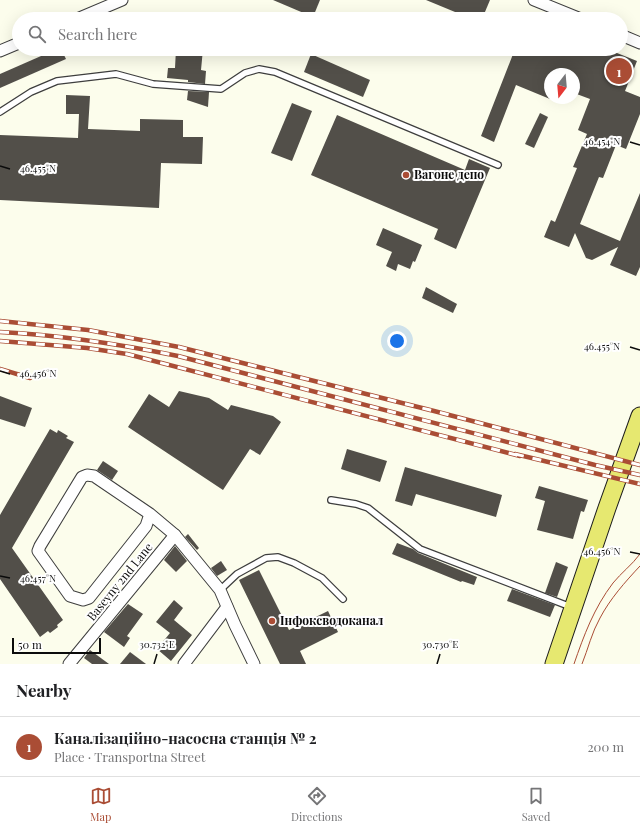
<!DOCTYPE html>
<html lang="en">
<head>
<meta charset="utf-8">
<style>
  body { margin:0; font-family:"Playfair Display",serif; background:#f2f2f2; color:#202124 }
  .compass { position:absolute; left:544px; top:68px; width:36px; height:36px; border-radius:50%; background:#fff; box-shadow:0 4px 16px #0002; rotate:196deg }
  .scale { position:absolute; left:12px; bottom:10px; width:89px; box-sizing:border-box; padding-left:4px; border:2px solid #0b0b0b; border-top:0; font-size:11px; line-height:14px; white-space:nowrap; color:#0b0b0b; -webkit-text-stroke:3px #fff; paint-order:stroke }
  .you { position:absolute; left:397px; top:341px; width:14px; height:14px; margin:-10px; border:3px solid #fff; border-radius:50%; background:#1a73e8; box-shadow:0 0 0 6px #1a73e833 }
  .badge { display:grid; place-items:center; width:26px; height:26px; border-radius:50%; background:#aa4d35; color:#fff; font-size:13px; font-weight:700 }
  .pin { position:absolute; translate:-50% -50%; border:2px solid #fff; box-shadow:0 1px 4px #0006 }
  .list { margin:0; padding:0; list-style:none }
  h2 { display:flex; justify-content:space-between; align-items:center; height:52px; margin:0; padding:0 16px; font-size:17px }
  h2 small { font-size:13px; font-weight:400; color:#757577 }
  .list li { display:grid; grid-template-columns:26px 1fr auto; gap:12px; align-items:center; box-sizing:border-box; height:60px; padding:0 16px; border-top:1px solid #e0e0e0 }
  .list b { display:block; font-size:15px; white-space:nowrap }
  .list p { margin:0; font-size:13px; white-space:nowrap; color:#757577 }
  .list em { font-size:13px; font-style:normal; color:#757577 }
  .icon { flex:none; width:22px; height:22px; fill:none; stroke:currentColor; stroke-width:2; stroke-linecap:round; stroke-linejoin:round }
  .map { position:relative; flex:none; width:640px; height:664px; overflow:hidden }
  .search { position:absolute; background:#fff; box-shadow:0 4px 16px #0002; left:12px; right:12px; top:12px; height:44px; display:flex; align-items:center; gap:10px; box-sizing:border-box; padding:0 14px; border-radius:22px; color:#757577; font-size:15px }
  .sheet { height:112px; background:#fff }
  nav { display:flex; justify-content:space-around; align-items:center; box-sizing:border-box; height:56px; border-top:1px solid #e0e0e0; background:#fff; font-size:11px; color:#757577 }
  nav a { display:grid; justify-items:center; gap:2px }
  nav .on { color:#aa4d35 }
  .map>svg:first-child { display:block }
  .building { fill:#524f49 }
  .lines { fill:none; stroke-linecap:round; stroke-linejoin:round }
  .service-casing { stroke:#3e3e3e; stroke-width:8 }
  .minor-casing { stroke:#3e3e3e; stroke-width:13 }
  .primary-casing { stroke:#1c1c1c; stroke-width:19 }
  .service { stroke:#fff; stroke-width:5.5 }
  .minor { stroke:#fff; stroke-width:11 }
  .primary { stroke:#e6e870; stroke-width:17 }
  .tram { stroke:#aa4d35; stroke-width:1 }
  .rail-casing { stroke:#aa4d35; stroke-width:4.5 }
  .rail { stroke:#fff; stroke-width:3; stroke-dasharray:9; stroke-linecap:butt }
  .ticks { fill:none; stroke:#0b0b0b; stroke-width:1.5 }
  .poi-dot { fill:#aa4d35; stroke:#fff; stroke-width:1.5 }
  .labels { text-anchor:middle; stroke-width:4; stroke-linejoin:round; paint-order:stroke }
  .poi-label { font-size:12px; font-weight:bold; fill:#0b0b0b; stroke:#fff; text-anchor:start }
  .street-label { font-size:12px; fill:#0b0b0b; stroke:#fff }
  .ticks-label { font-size:10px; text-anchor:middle; fill:#0b0b0b; stroke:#fff; stroke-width:4; stroke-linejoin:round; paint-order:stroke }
</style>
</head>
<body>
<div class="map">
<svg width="640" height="664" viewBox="0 0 640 664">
  <rect width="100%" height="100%" fill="#fcfdec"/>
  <g class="building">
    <path d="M273,0h47l-7,17z"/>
    <path d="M426,0h64l-8,19h-10z"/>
    <path d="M57,49h4l5,10 -66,29v-14z"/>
    <path d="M176,49h27l-2,21 5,1 -1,13 -17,-2v-2l-21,-2 1,-10h7z"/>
    <path d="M515,49h92l30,12 -12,30 15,6v17l-14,35 -10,-4 -13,33 -4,-1 -19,47 40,17 20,-48v74l-4,9 -26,-11 8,-18 -26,13 -6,-2 -11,-25 -6,14 -25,-10 7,-17 4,2 22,-54 -4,-1 14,-33 -9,-4 12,-31 -16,-6v-19h-24v25l-34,-14 -22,57 -13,-6z"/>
    <path d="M311,54l59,26 -7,17 -59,-25z"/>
    <path d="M188,91l21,1 -1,15 -21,-7z"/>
    <path d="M66,95l24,1 -2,33 52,2v-12l43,1v17h20l-1,27 -41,-1 -2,45 -159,-8v-65l78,3 1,-24h-13z"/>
    <path d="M292,103l20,8 -20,50 -21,-8z"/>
    <path d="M540,113l8,4 -14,31 -9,-4z"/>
    <path d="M337,115l128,55 4,-11 21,9 -34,81 -22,-10 4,-10 -127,-54z"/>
    <path d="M383,228l39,17 -7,17 -2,-1 -3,8 -12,-5 -2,7 -10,-5 6,-14 -16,-7z"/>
    <path d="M426,287l31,17 -4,9 -31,-15z"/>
    <path d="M179,391l30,7 19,12 3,-5 42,11 8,6 -21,33 -10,-6 -27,41 -95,-63 21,-33 20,13z"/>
    <path d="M0,396l32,12 -7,19 -25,-8z"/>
    <path d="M50,429l7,4 1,-3 10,6 -2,2 8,4 -62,106 51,72 -6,5 1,2 -8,6 -2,-2 -8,6 -40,-58v-64z"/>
    <path d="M347,449l40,12 -7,21 -39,-13z"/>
    <path d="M103,461l15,10 -6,9 -15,-10z"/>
    <path d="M405,467l97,28 -6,22 -80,-23 -4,12 -17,-5z"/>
    <path d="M539,486l49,14 -4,12 -3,-1 -8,28 -36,-9 8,-29 -10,-3z"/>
    <path d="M188,534l11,14 -2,2 -12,-13z"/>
    <path d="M397,543l16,6 5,4 59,24 -3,8 -12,-4 -1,1 -69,-28z"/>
    <path d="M175,546l12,15 -11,11 -12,-12z"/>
    <path d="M221,561l6,9 -10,6 -6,-8z"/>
    <path d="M556,562l12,5 -11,30 -12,-4z"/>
    <path d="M259,570l30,60 39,-19 10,21 -38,19 6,13h-26l-41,-84z"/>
    <path d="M512,589l43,16 -5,12 -43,-16z"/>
    <path d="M174,600l9,8 -9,12 18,15 -21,26 -14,-12 13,-16 -14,-11z"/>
    <path d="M128,604l15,10 -16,22 3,2 -6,9 -20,-15z"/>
    <path d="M90,650l19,14h-17l-8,-6z"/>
    <path d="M130,652l16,12h-26z"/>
  </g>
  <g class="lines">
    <g class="service-casing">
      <g id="service">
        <path d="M0,112l31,-20 26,-11 59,-7 37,10 68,5 24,-16 14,-4 16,3 223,93"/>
        <path d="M331,500l25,4 12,4 52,41 151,58"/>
        <path d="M220,590l17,-16 29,-16 12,-1 16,6 28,15 21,21"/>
      </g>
    </g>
    <g class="minor-casing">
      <g id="minor">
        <path d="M534,0l47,19"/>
        <path d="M77,19l45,-19"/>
        <path d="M621,35l19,8"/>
        <path d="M0,51l19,-8"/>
        <path d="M150,514l-4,12 -57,72 -6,2 -13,-4 -32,-45 2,-5 42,-69 5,-2 7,1 56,38 25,21 45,55 15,35 19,39"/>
        <path d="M69,664l106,-129"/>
        <path d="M184,664l43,-57"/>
      </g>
    </g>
    <g class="primary-casing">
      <path id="primary" d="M554,664l53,-156 33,-92"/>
    </g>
    <use href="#service" class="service"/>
    <use href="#minor" class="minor"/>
    <use href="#primary" class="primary"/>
    <g class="tram">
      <path d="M574,664c10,-29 20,-56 39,-81 8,-10 19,-18 27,-29"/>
      <path d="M582,664c6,-15 10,-32 18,-46 10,-19 25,-36 40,-52"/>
    </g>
    <g class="rail-casing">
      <g id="rail">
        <path d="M0,321l88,9 91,17 255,64 206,54"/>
        <path d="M0,332c60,3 119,12 178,24l417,109 45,10"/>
        <path d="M0,341l87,7 40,6 393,102"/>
        <path d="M0,369l30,9"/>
        <path d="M515,454l125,30"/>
      </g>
    </g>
    <use href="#rail" class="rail"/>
  </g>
  <path class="ticks" d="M630,142l10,3M0,166l10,3M630,347l10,3M0,371l10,3M630,552l10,2M0,576l10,2M154,664l3,-10M437,664l3,-10"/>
  <g class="poi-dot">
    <circle cx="406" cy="175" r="4"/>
    <circle cx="272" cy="621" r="4"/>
  </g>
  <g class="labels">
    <g class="poi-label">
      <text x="414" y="179">Вагоне депо</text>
      <text x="280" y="625">Інфоксводоканал</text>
    </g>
    <g class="street-label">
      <text transform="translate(120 582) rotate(-51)" y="4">Baseyny 2nd Lane</text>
    </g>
  </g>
  <g class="ticks-label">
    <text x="602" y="145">46.454°N</text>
    <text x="38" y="172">46.455°N</text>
    <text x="602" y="350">46.455°N</text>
    <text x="38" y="377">46.456°N</text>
    <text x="602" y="555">46.456°N</text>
    <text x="38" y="582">46.457°N</text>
    <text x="157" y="648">30.732°E</text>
    <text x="440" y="648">30.730°E</text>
  </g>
</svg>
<svg class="compass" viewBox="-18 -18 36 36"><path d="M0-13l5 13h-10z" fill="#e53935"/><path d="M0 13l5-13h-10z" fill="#757577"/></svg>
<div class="scale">50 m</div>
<div class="you"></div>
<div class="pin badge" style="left:619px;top:71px">1</div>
<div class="search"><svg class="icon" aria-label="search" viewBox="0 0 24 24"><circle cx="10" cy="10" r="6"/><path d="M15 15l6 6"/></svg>Search here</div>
</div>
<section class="sheet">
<h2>Nearby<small></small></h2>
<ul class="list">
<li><span class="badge">1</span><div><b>Каналізаційно-насосна станція № 2</b><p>Place · Transportna Street</p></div><em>200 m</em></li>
</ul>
</section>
<nav>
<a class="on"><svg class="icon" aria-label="map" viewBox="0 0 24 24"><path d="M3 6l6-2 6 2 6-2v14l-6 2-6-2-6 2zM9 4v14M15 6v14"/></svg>Map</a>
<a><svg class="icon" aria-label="directions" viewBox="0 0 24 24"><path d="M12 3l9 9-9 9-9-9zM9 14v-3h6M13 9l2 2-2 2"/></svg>Directions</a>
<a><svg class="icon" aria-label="saved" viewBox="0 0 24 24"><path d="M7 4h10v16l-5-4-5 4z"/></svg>Saved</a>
</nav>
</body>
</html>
